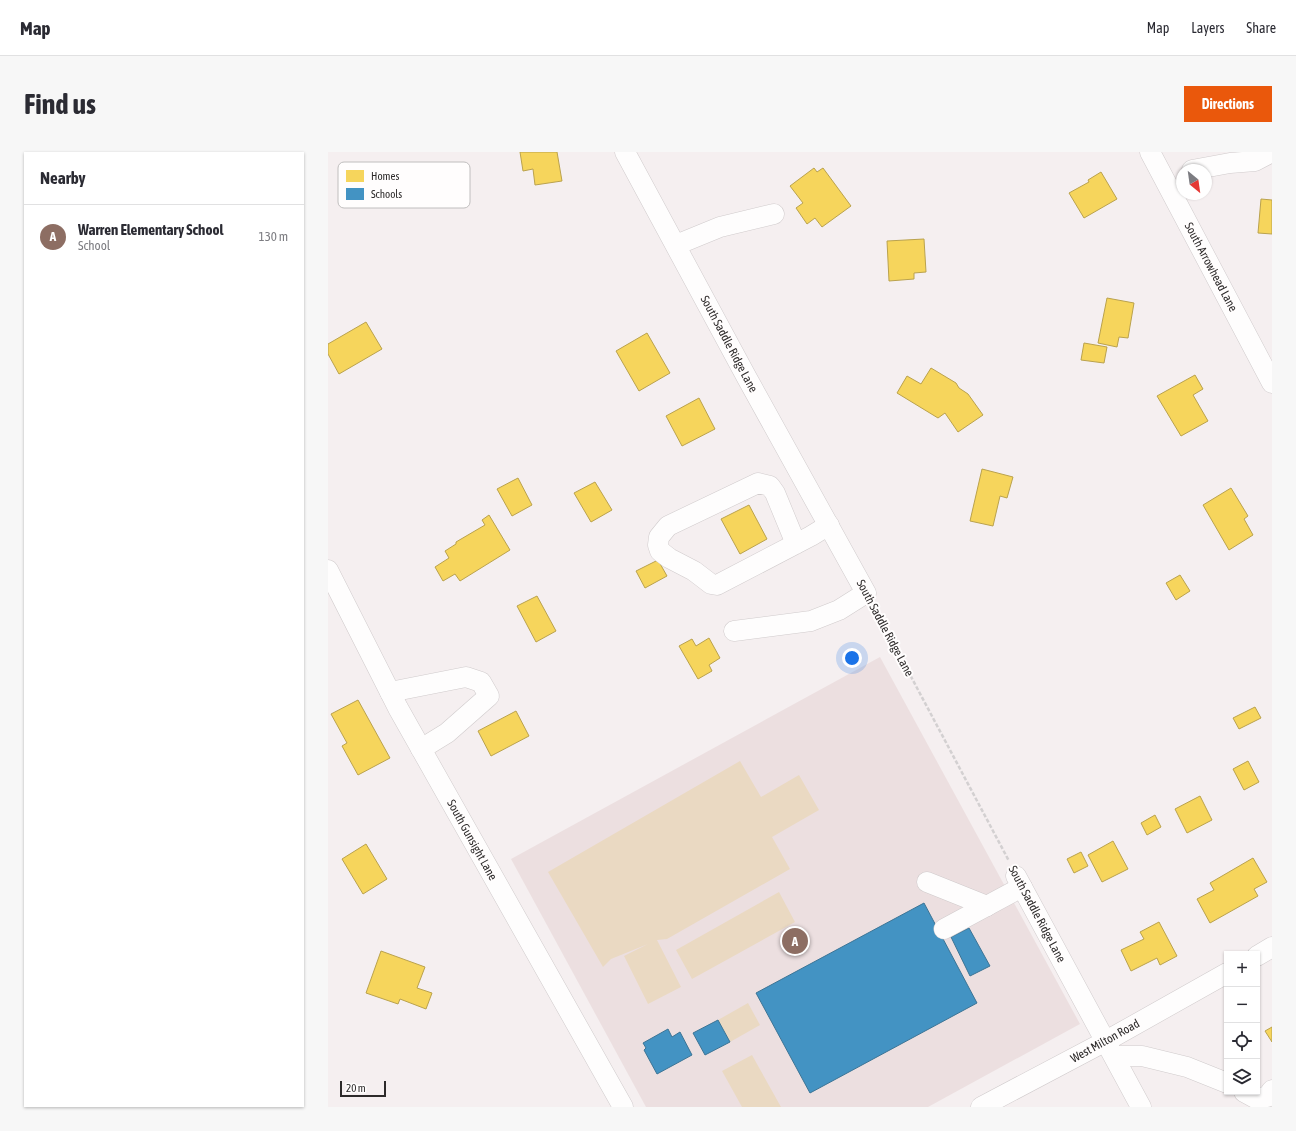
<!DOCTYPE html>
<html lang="en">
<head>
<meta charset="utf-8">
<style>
  body { margin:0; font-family:"Asap Condensed",sans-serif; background:#f7f7f7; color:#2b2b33 }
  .controls { position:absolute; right:12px; bottom:12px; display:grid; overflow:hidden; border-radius:0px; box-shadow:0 1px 3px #0004 }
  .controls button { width:36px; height:36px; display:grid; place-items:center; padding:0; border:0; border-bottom:1px solid #e1e1e2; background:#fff; color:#2b2b33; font:20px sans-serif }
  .compass { position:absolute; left:848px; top:12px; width:36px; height:36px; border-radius:50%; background:#fff; box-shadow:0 1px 3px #0004; rotate:151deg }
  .scale { position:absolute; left:12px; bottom:10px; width:46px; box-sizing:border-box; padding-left:4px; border:2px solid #2d2a2a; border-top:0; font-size:11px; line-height:14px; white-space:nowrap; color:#2d2a2a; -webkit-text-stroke:3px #fffdfd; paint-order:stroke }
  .you { position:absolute; left:524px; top:506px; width:14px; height:14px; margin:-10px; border:3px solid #fff; border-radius:50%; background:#1a73e8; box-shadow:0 0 0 6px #1a73e833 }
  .badge { display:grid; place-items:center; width:26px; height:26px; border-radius:50%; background:#ea580c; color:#fff; font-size:13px; font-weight:700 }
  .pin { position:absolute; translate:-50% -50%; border:2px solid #fff; box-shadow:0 1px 4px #0006 }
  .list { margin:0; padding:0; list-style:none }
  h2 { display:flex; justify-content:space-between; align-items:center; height:52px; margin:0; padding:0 16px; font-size:17px }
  h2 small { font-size:13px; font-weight:400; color:#7c7c81 }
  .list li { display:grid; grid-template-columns:26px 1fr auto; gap:12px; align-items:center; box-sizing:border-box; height:64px; padding:0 16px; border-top:1px solid #e1e1e2 }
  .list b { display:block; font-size:15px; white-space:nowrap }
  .list p { margin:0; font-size:13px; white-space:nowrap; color:#7c7c81 }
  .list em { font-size:13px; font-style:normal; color:#7c7c81 }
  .icon { flex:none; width:22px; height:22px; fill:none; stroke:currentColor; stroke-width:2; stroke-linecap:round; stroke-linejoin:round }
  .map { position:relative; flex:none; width:944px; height:955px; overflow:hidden; border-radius:0px }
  header { display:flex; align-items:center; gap:24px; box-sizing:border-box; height:56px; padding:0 20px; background:#fff; border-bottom:1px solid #e1e1e2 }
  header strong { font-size:19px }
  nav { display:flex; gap:22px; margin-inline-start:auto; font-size:14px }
  .intro { display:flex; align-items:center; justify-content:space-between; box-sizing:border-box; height:96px; padding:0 24px }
  h1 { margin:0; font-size:28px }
  .button { padding:10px 18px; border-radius:0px; background:#ea580c; color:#fff; font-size:14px; font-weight:700 }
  main { display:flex; gap:24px; padding:0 24px }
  aside { flex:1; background:#fff; border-radius:0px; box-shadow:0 1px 3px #0004 }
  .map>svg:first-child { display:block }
  .built { fill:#ecdfe0 }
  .green { fill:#ead9c2 }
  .homes { fill:#f6d55c; stroke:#baa24d }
  .schools { fill:#4393c3; stroke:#3c7495 }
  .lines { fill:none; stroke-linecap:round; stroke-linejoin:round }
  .minor-casing { stroke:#d0cbcc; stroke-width:21 }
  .path { stroke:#d3d0d1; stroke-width:2.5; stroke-dasharray:4 2; stroke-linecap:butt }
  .minor { stroke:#fefdfd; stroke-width:20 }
  .labels { text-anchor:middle; stroke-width:4; stroke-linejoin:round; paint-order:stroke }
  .street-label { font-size:12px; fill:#2d2a2a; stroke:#fffdfd }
  .key { fill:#fffdfd; stroke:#c0bebe; stroke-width:1 }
  .key-label { font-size:11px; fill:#2d2a2a }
</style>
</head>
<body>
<header>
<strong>Map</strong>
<nav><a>Map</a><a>Layers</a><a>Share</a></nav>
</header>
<div class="intro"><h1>Find us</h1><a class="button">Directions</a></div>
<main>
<aside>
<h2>Nearby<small></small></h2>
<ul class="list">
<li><span class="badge" style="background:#8d6e63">A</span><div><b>Warren Elementary School</b><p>School</p></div><em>130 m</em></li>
</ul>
</aside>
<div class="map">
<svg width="944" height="955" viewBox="0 0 944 955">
  <rect width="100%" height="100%" fill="#f5eff0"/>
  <path class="built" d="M552,505l200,367 -152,83h-282l-135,-248z"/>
  <g class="green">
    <path d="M412,609l21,36 38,-22 20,35 -47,27 18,32 -123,70 -10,1 24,47 -33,17 -24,-48 24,-12 -37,15 -8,8 -55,-95z"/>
    <path d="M451,740l16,30 -103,57 -16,-29z"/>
    <path d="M420,851l12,22 -30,17 -12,-22z"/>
    <path d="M424,903l29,52h-39l-20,-36z"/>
  </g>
  <g class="homes">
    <path d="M192,0h37l5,29 -27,4 -2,-16 -10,2z"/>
    <path d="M486,16l3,4 6,-4 28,38 -29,21 -7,-9 -8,6 -11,-16 7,-5 -13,-17z"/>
    <path d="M773,20l16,27 -33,19 -15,-25 20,-11 -1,-2z"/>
    <path d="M933,47l11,1v34l-14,-1z"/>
    <path d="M596,87l2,33 -12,1v6l-25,2 -2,-40z"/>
    <path d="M779,146l27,5 -6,35 -9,-1 -2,10 -19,-4z"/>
    <path d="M38,170l16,27 -43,25 -11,-20v-10z"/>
    <path d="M319,181l23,40 -31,18 -23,-40z"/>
    <path d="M756,191l23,4 -3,16 -23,-3z"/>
    <path d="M603,216l25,15 3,5 9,6 15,21 -25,17 -13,-19 -7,5 -41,-25 10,-17 14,8z"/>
    <path d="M867,223l8,14 -10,6 15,26 -27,15 -24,-40z"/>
    <path d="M371,246l16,31 -33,17 -16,-30z"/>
    <path d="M654,317l31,8 -6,21 -7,-2 -7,30 -23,-5z"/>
    <path d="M190,326l14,27 -20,11 -15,-27z"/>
    <path d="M267,330l17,28 -21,12 -17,-29z"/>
    <path d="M903,336l17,28 -4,3 9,16 -24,15 -26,-45z"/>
    <path d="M421,353l18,34 -27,15 -19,-35z"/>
    <path d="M161,363l21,35 -50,31 -5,-7 -12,7 -8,-14 14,-9 -4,-7 11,-7v-2l29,-17 -3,-5z"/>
    <path d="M330,408l9,16 -22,12 -9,-17z"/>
    <path d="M852,423l10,16 -14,9 -10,-17z"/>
    <path d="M209,444l19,35 -20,11 -19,-36z"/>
    <path d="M381,486l11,20 -11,7 3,6 -14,8 -19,-33 13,-7 4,7z"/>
    <path d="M30,548l32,58 -32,17 -16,-29 5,-3 -16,-29z"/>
    <path d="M927,555l6,11 -22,11 -6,-11z"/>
    <path d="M188,559l13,25 -38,20 -13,-25z"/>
    <path d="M920,609l11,21 -15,8 -11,-21z"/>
    <path d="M872,644l12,24 -25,13 -12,-24z"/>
    <path d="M827,663l6,12 -14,8 -6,-12z"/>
    <path d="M785,689l15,28 -26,13 -14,-27z"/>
    <path d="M38,692l21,35 -24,15 -21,-35z"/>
    <path d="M753,700l7,14 -14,7 -7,-14z"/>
    <path d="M925,706l14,24 -13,7 4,7 -48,27 -13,-24 17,-9 -4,-7z"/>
    <path d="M831,770l18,34 -17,9 -3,-7 -26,13 -10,-21 23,-11 -4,-7z"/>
    <path d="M53,799l44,16 -8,21 15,5 -6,16 -26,-10 -2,5 -32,-11z"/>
    <path d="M944,875v15l-7,-11z"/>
  </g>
  <g class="schools">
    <path d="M596,751l53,100 -167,90 -54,-100z"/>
    <path d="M641,776l21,38 -20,10 -19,-39z"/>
    <path d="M390,868l12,22 -25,13 -12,-22z"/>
    <path d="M340,877l4,8 8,-5 12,23 -35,19 -13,-24 2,-2 -3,-5z"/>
  </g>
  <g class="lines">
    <g class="minor-casing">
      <g id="minor">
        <path d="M297,0l122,226 119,215 -27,17 -28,11 -77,10"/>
        <path d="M822,0l122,231"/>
        <path d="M864,18l38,-7 25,-2 17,-9"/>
        <path d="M348,93l44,-18 54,-13"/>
        <path d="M468,392l-21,-51 -5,-7 -12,-3 -90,43 -9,11 -1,8 2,6 9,7 25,13 17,13 6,1 94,-49 18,-11"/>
        <path d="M0,418l70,138 225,399"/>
        <path d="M62,540l76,-15 15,5 8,14 -42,37 -26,16"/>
        <path d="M688,724l125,231"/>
        <path d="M599,730l60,24"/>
        <path d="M616,777l78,-42"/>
        <path d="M929,804l15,-9"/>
        <path d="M786,904h28l45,11 40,16"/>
        <path d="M916,940l11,6 12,-1 5,-7"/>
        <path d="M653,955l125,-66 121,-68"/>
      </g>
    </g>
    <path class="path" d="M546,455l135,254"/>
    <use href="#minor" class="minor"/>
  </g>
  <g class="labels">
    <g class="street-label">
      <text transform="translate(883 115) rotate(62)" y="4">South Arrowhead Lane</text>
      <text transform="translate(401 192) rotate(62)" y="4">South Saddle Ridge Lane</text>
      <text transform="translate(557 476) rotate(62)" y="4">South Saddle Ridge Lane</text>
      <text transform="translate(144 688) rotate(61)" y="4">South Gunsight Lane</text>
      <text transform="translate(709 762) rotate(62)" y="4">South Saddle Ridge Lane</text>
      <text transform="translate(777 889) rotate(-29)" y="4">West Milton Road</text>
    </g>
  </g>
  <rect x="10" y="10" width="132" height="46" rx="6" class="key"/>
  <rect x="18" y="18" width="18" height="12" fill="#f6d55c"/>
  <rect x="18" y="36" width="18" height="12" fill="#4393c3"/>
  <g class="key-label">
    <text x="43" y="28">Homes</text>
    <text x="43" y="46">Schools</text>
  </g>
</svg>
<div class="controls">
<button>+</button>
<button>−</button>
<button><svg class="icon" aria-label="locate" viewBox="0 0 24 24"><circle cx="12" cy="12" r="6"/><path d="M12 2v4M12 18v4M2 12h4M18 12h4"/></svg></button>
<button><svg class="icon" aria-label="layers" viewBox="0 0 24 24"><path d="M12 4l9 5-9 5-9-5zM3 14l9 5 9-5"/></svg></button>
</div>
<svg class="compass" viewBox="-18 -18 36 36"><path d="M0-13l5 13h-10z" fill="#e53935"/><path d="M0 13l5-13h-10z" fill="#7c7c81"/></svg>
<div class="scale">20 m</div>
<div class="you"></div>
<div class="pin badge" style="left:467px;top:789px;background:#8d6e63">A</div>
</div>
</main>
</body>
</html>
